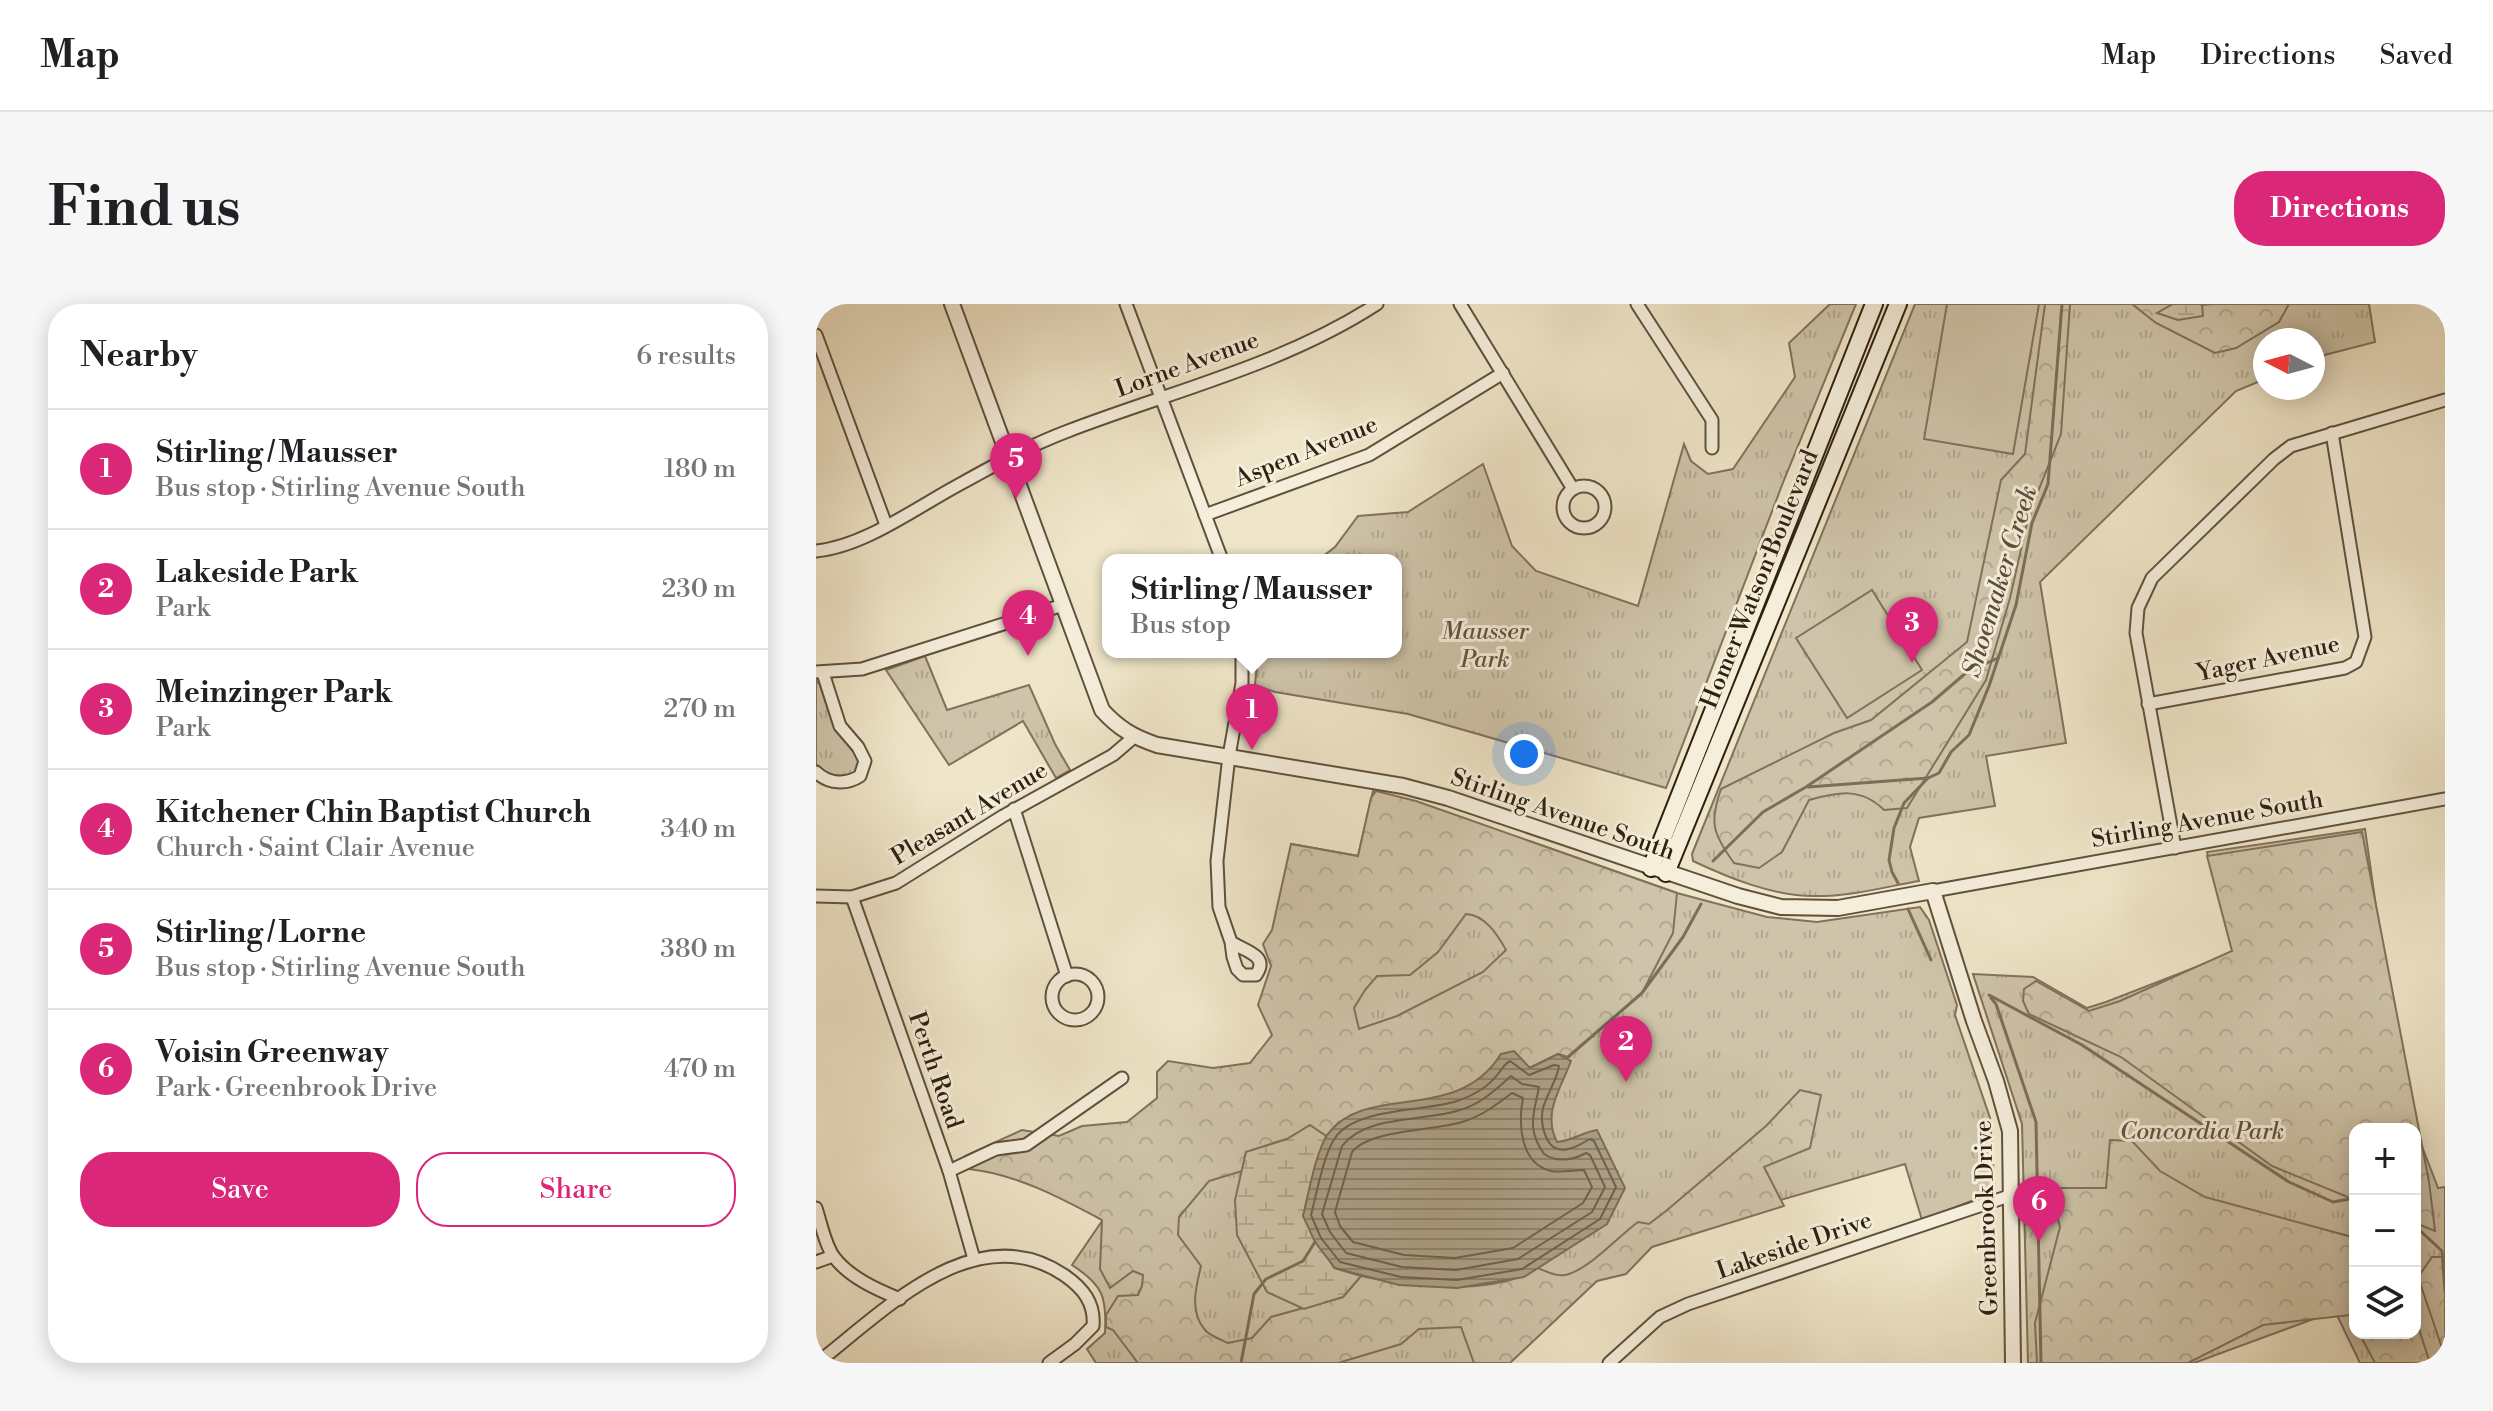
<!DOCTYPE html>
<html lang="en">
<head>
<meta charset="utf-8">
<style>
  body { margin:0; font-family:"Libre Bodoni",serif; background:#f6f6f6; color:#202124 }
  .controls { position:absolute; right:24px; bottom:24px; display:grid; overflow:hidden; border-radius:16px; box-shadow:0 4px 20px #0003 }
  .controls button { width:72px; height:72px; display:grid; place-items:center; padding:0; border:0; border-bottom:2px solid #e0e0e0; background:#fff; color:#202124; font:40px sans-serif }
  .compass { position:absolute; left:1437px; top:24px; width:72px; height:72px; border-radius:50%; background:#fff; box-shadow:0 4px 20px #0003; rotate:276deg }
  .you { position:absolute; left:708px; top:450px; width:28px; height:28px; margin:-20px; border:6px solid #fff; border-radius:50%; background:#1a73e8; box-shadow:0 0 0 12px #1a73e833 }
  .badge { display:grid; place-items:center; width:52px; height:52px; border-radius:50%; background:#db2777; color:#fff; font-size:26px; font-weight:700 }
  .pin { position:absolute; translate:-50% -66px; filter:drop-shadow(0 2px 4px #0008) }
  .pin::after { content:''; position:absolute; top:42px; width:28px; height:24px; background:inherit; clip-path:polygon(0 0,100% 0,50% 100%) }
  .popup { position:absolute; left:286px; top:250px; width:300px; height:104px; box-sizing:border-box; display:grid; place-content:center; border-radius:16px; background:#fff; filter:drop-shadow(0 2px 6px #0005); font-size:26px; white-space:nowrap; color:#757577 }
  .popup b { font-size:30px; color:#202124 }
  .popup::after { content:''; position:absolute; left:50%; top:100%; margin-left:-16px; border:16px solid transparent; border-top-color:#fff }
  .list { margin:0; padding:0; list-style:none }
  h2 { display:flex; justify-content:space-between; align-items:center; height:104px; margin:0; padding:0 32px; font-size:34px }
  h2 small { font-size:26px; font-weight:400; color:#757577 }
  .list li { display:grid; grid-template-columns:52px 1fr auto; gap:24px; align-items:center; box-sizing:border-box; height:120px; padding:0 32px; border-top:2px solid #e0e0e0 }
  .list b { display:block; font-size:30px; white-space:nowrap }
  .list p { margin:0; font-size:26px; white-space:nowrap; color:#757577 }
  .list em { font-size:26px; font-style:normal; color:#757577 }
  .actions { display:flex; gap:16px; padding:24px 32px }
  .actions a { flex:1; padding:18px 0; border:2px solid #db2777; border-radius:32px; text-align:center; font-size:28px; color:#db2777 }
  .actions .main { background:#db2777; color:#fff }
  .icon { flex:none; width:44px; height:44px; fill:none; stroke:currentColor; stroke-width:2; stroke-linecap:round; stroke-linejoin:round }
  .map { position:relative; flex:none; width:1629px; height:1059px; overflow:hidden; border-radius:32px }
  header { display:flex; align-items:center; gap:48px; box-sizing:border-box; height:112px; padding:0 40px; background:#fff; border-bottom:2px solid #e0e0e0 }
  header strong { font-size:38px }
  nav { display:flex; gap:44px; margin-inline-start:auto; font-size:28px }
  .intro { display:flex; align-items:center; justify-content:space-between; box-sizing:border-box; height:192px; padding:0 48px }
  h1 { margin:0; font-size:56px }
  .button { padding:20px 36px; border-radius:32px; background:#db2777; color:#fff; font-size:28px; font-weight:700 }
  main { display:flex; gap:48px; padding:0 48px }
  aside { flex:1; background:#fff; border-radius:32px; box-shadow:0 4px 20px #0003 }
  .map>svg:first-child { display:block }
  .grass { fill:url(#grass-tufts); stroke:#80725c; stroke-width:2; fill-rule:evenodd }
  .forest { fill:url(#forest-crowns); stroke:#80725c; stroke-width:2; fill-rule:evenodd }
  .wetland { fill:url(#wetland-marsh); stroke:#80725c; stroke-width:2 }
  .pitch { fill:#cfc4a9; stroke:#80725c; stroke-width:2 }
  .water { fill:url(#water-rules); stroke:#7c6e58; stroke-width:2 }
  .lines { fill:none; stroke-linecap:round; stroke-linejoin:round }
  .shore { stroke:#6f614c; stroke-width:2 }
  .stream { stroke:#7c6e58; stroke-width:3 }
  .minor-casing { stroke:#60513d; stroke-width:15 }
  .tertiary-casing { stroke:#60513d; stroke-width:18 }
  .secondary-casing { stroke:#30200f; stroke-width:20 }
  .minor { stroke:#f5eedb; stroke-width:11 }
  .tertiary { stroke:#f5eedb; stroke-width:14 }
  .secondary { stroke:#f5eedb; stroke-width:16 }
  .labels { text-anchor:middle; stroke-width:6; stroke-linejoin:round; paint-order:stroke }
  .street-label { font-size:24px; fill:#30200f; stroke:#f5eedb }
  .park-label { font-size:24px; font-style:italic; fill:#60513d; stroke:#f5eedb }
  .water-label { font-size:26px; font-style:italic; fill:#5c4e3a; stroke:#f5eedb }
</style>
</head>
<body>
<header>
<strong>Map</strong>
<nav><a>Map</a><a>Directions</a><a>Saved</a></nav>
</header>
<div class="intro"><h1>Find us</h1><a class="button">Directions</a></div>
<main>
<aside>
<h2>Nearby<small>6 results</small></h2>
<ul class="list">
<li><span class="badge">1</span><div><b>Stirling / Mausser</b><p>Bus stop · Stirling Avenue South</p></div><em>180 m</em></li>
<li><span class="badge">2</span><div><b>Lakeside Park</b><p>Park</p></div><em>230 m</em></li>
<li><span class="badge">3</span><div><b>Meinzinger Park</b><p>Park</p></div><em>270 m</em></li>
<li><span class="badge">4</span><div><b>Kitchener Chin Baptist Church</b><p>Church · Saint Clair Avenue</p></div><em>340 m</em></li>
<li><span class="badge">5</span><div><b>Stirling / Lorne</b><p>Bus stop · Stirling Avenue South</p></div><em>380 m</em></li>
<li><span class="badge">6</span><div><b>Voisin Greenway</b><p>Park · Greenbrook Drive</p></div><em>470 m</em></li>
</ul>
<div class="actions"><a class="main">Save</a><a>Share</a></div>
</aside>
<div class="map">
<svg width="1629" height="1059" viewBox="0 0 1629 1059">
  <defs>
    <pattern id="grass-tufts" width="24" height="20" patternUnits="userSpaceOnUse" patternTransform="scale(2)"><rect width="24" height="20" fill="#cfc4a9"/><path d="M3 7l-1-3M5 7V3M7 7l1-3M15 17l-1-3M17 17v-4M19 17l1-3" fill="none" stroke="#b2a890"/></pattern>
    <pattern id="forest-crowns" width="20" height="18" patternUnits="userSpaceOnUse" patternTransform="scale(2)"><rect width="20" height="18" fill="#cfc4a9"/><path d="M2 6a3 3 0 1 1 6 0M12 15a3 3 0 1 1 6 0" fill="none" stroke="#b2a890"/></pattern>
    <pattern id="wetland-marsh" width="20" height="14" patternUnits="userSpaceOnUse" patternTransform="scale(2)"><rect width="20" height="14" fill="#cfc4a9"/><path d="M1 5h8M5 5V1M11 12h8M15 12V8" fill="none" stroke="#b2a890"/></pattern>
    <pattern id="water-rules" width="6" height="5" patternUnits="userSpaceOnUse" patternTransform="scale(2)"><rect width="6" height="5" fill="#aea289"/><path d="M0 2.5h6" fill="none" stroke="#8e846e"/></pattern>
  </defs>
  <rect width="100%" height="100%" fill="#efe5c8"/>
  <filter id="stains"><feTurbulence type="fractalNoise" baseFrequency=".0025" numOctaves="4"/><feColorMatrix values="0 0 0 0 .2 0 0 0 0 .09 0 0 0 0 .02 0 0 0 .5 -.17"/></filter>
  <radialGradient id="worn" r=".72"><stop offset=".6" stop-color="#630" stop-opacity="0"/><stop offset="1" stop-color="#630" stop-opacity=".3"/></radialGradient>
  <g class="grass">
    <path d="M1014,0h26l-72,176 -118,308 -258,-74 -133,-22 -20,-7 3,-33h138v-92h-78l17,-13 23,-31 50,-4 75,-48 29,82 24,25 102,35 46,-162 7,17 17,13 25,-5 62,-92 -6,-34z"/>
    <path d="M1099,0h454l6,38 -62,16v-18h-48v39l-29,12 -196,191 26,161 -80,13 9,50 -76,12 -9,29 9,34c-34,6 -71,16 -106,15 -40,0 -84,-18 -120,-35l-1,-7z"/>
    <path d="M109,352l22,54 82,-25 26,59 15,26 -14,8 -33,-57 -74,44 -63,-95z"/>
    <path d="M0,376l4,5 12,37 28,39 -4,12c-16,5 -28,4 -40,-9z"/>
    <path d="M557,487l162,52 142,50 90,24 50,5 103,-15 9,13 28,85 -2,10 35,103 5,74 -73,28 -17,-56 -142,41 -145,49 -121,109h-401l-9,-14 18,-16c2,-36 -2,-48 -33,-68l32,-47 -11,-66 194,-85 4,-223 67,12z"/>
    <path d="M1549,525l38,268 35,91 7,-1v176h-85l-25,-52 -141,52h-166l-6,-239 -49,-150 60,3 54,31 19,-6 129,-50 -28,-100zM1539,825h60v204h-60z"/>
  </g>
  <g class="forest">
    <path d="M1229,0h25l-9,130 -32,80 -19,84 -24,82 -79,128 -23,2c-23,-23 -46,-18 -75,-10l-27,52 -23,16 -25,-5c-21,-29 -25,-40 -13,-74l113,-56 37,-13 96,-78 34,-162 24,-26z"/>
    <path d="M1316,0h157l-10,18 -43,26 -21,5 -59,-30z"/>
    <path d="M560,487l40,10 261,92 -4,40 -31,60 -74,64 -10,-3 -29,14 -28,-14c-8,13 -16,24 -29,32 -32,17 -96,27 -133,36l-13,14 -16,-10 -23,13 -41,13 -4,19 -33,10 -30,36 -1,18 23,31c-5,21 -12,46 4,64 5,6 17,10 23,13l24,-5 19,-21 72,-20 18,-21c49,11 133,20 177,-8 9,4 21,10 31,6 23,-8 49,-37 69,-52l11,2 17,-13 100,-85 34,-36 21,5 -11,53 -46,19 20,39 -132,41 -26,27 -29,7 -87,82h-36l-13,-36 -42,2 -18,15 -63,19h-200l-25,-33 -7,-3v-12l12,-19 20,-1 4,-9 1,-11 -10,-4 -23,17 -10,-19 2,-49c-41,-22 -86,-46 -133,-51l-4,-13 57,-26 37,6 23,-10 45,-4 30,-24v-26l11,-11 45,7 37,-5 22,-28 -14,-30 13,-39 -8,-22 9,-14 19,-86 67,12 13,-58zM650,610c19,1 31,20 40,36l-23,22 -86,44 -38,13 -5,-21 11,-18 12,-14 33,-1 28,-23z"/>
    <path d="M1546,528l67,350 6,49 -20,-8v-94h-60v71l-83,-34 -151,-109 -92,-43 -6,-13 1,-12 12,-8 53,30 31,-10 112,-50 -25,-95z"/>
    <path d="M1294,836l22,1 28,30 45,26 147,40 3,3v85l-5,-10 -87,10 -75,38h-151l-2,-40 25,-96 -11,-39h57z"/>
    <path d="M1616,953h13v100l-27,-80z"/>
    <path d="M1599,1013l15,46h-55l-16,-30h56z"/>
  </g>
  <g class="wetland">
    <path d="M1357,0h39l-10,1 1,11 -25,4 -21,-7z"/>
    <path d="M494,821l16,11 -23,80 31,52 27,8 -18,21 -39,12 -37,-17 -30,-57 -2,-35 11,-48 41,-13z"/>
  </g>
  <g class="pitch">
    <path d="M1131,0h92l-26,150 -89,-15z"/>
    <path d="M1056,286l50,80 -75,48 -51,-80z"/>
  </g>
  <path class="water" d="M698,747l16,17 28,-14 13,7c-10,27 -29,52 -14,81 15,-1 26,-10 40,-12l28,58 -18,36 -83,53 -67,11 -58,-3 -64,-17 -20,-26 -12,-26c5,-20 13,-66 25,-82 38,-52 129,-9 173,-80z"/>
  <g class="lines">
    <g class="shore">
      <path d="M694,757l19,14 25,-10 5,1c-2,14 -12,28 -16,42 -2,10 -1,21 4,31 9,19 28,9 43,0l4,2 22,46 -16,32 -78,50 -65,11 -56,-3 -61,-15 -19,-24 -10,-23c5,-19 13,-62 24,-77 21,-31 89,-26 122,-37 15,-5 31,-14 41,-27 5,-6 6,-10 12,-13z"/>
      <path d="M695,772l11,8 17,3c-5,27 -13,41 5,67 13,9 29,6 42,-1l4,2 15,32 -13,25 -74,47 -62,11 -54,-3 -56,-14 -16,-21 -8,-18 20,-68c25,-32 82,-24 118,-36 21,-6 35,-20 51,-34z"/>
      <path d="M696,789l11,5c-5,25 -3,66 28,73 11,2 23,-1 33,-1l8,17 -9,16 -70,45 -58,10 -51,-3 -51,-13 -13,-16 -5,-14 17,-60c19,-23 82,-21 110,-30 20,-6 34,-17 50,-29z"/>
    </g>
    <g class="stream">
      <path d="M992,483l120,-9"/>
      <path d="M897,557l50,-49 43,-25 126,-85 35,-30 31,-14"/>
      <path d="M1082,579l-6,-11 -3,-12 5,-32 10,-25 24,-25 11,-5 12,-21 18,-17 20,-49 27,-81 16,-82 16,-39 14,-180"/>
      <path d="M1092,605l23,51"/>
      <path d="M1173,691l93,50 207,137 44,20 22,-4"/>
      <path d="M1175,694l5,6 40,118 5,241"/>
      <path d="M752,753l74,-64 41,-56 18,-33"/>
      <path d="M1599,922l27,25 3,40"/>
      <path d="M425,1059l13,-69 12,-15 37,-18 12,-19"/>
    </g>
    <g class="minor-casing">
      <g id="minor">
        <path d="M310,0l96,256"/>
        <path d="M644,0l113,185"/>
        <path d="M821,0l75,116v28"/>
        <path d="M0,31l70,190"/>
        <circle cx="768" cy="203" r="21"/>
        <path d="M389,211l164,-60 134,-82"/>
        <path d="M0,247c46,-4 97,-41 137,-63 38,-21 75,-42 115,-57 104,-40 215,-66 309,-127"/>
        <path d="M0,368l46,-3 201,-64"/>
        <path d="M1332,400l197,-36 11,-6 9,-25 -33,-204"/>
        <path d="M0,468c12,12 30,13 44,4l5,-15 -7,-14 -18,-21 -17,-53"/>
        <path d="M198,505l53,167"/>
        <path d="M1359,544l-39,-215 2,-25 14,-30 122,-119 17,-13 154,-46"/>
        <path d="M1117,587l512,-92"/>
        <path d="M0,592l36,1 44,-14 107,-67 110,-61 21,-18"/>
        <path d="M36,593l97,274 25,88"/>
        <path d="M415,638c13,9 39,13 25,33h-13l-6,-6 -4,-12 -2,-15 -12,-35 -2,-46 12,-105 13,-73v-31"/>
        <circle cx="259" cy="693" r="23"/>
        <path d="M133,867l47,-22 30,-4 96,-67"/>
        <path d="M0,904c5,15 9,37 18,49 16,21 44,33 66,42"/>
        <path d="M0,958l17,-6"/>
        <path d="M1,1059c66,-51 158,-148 247,-88 19,13 31,28 29,51l-18,18 -26,19"/>
        <path d="M793,1059l51,-46 28,-13 321,-108"/>
      </g>
    </g>
    <g class="tertiary-casing">
      <path id="tertiary" d="M136,0l150,406c17,19 32,27 55,35l246,41 45,12 290,98 43,11 57,1 95,-17 41,130 22,60 14,50 3,232"/>
    </g>
    <g class="secondary-casing">
      <g id="secondary">
        <path d="M835,564l223,-564"/>
        <path d="M850,569l232,-569"/>
      </g>
    </g>
    <use href="#minor" class="minor"/>
    <use href="#tertiary" class="tertiary"/>
    <use href="#secondary" class="secondary"/>
  </g>
  <g class="labels">
    <g class="street-label">
      <text transform="translate(371 60) rotate(-20)" y="8">Lorne Avenue</text>
      <text transform="translate(490 147) rotate(-22)" y="8">Aspen Avenue</text>
      <text transform="translate(943 275) rotate(-68)" y="8">Homer Watson Boulevard</text>
      <text transform="translate(1452 354) rotate(-12)" y="8">Yager Avenue</text>
      <text transform="translate(153 509) rotate(-31)" y="8">Pleasant Avenue</text>
      <text transform="translate(747 510) rotate(19)" y="8">Stirling Avenue South</text>
      <text transform="translate(1391 515) rotate(-10)" y="8">Stirling Avenue South</text>
      <text transform="translate(120 766) rotate(71)" y="8">Perth Road</text>
      <text transform="translate(1170 914) rotate(-92)" y="8">Greenbrook Drive</text>
      <text transform="translate(978 941) rotate(-19)" y="8">Lakeside Drive</text>
    </g>
    <g class="park-label">
      <text x="669" y="335">Mausser<tspan x="669" dy="28">Park</tspan></text>
      <text x="1386" y="835">Concordia Park</text>
    </g>
    <g class="water-label">
      <text transform="translate(1183 277) rotate(-73)" y="9">Shoemaker Creek</text>
    </g>
  </g>
  <rect width="100%" height="100%" filter="url(#stains)"/>
  <rect width="100%" height="100%" fill="url(#worn)"/>
</svg>
<div class="controls">
<button>+</button>
<button>−</button>
<button><svg class="icon" aria-label="layers" viewBox="0 0 24 24"><path d="M12 4l9 5-9 5-9-5zM3 14l9 5 9-5"/></svg></button>
</div>
<svg class="compass" viewBox="-18 -18 36 36"><path d="M0-13l5 13h-10z" fill="#e53935"/><path d="M0 13l5-13h-10z" fill="#757577"/></svg>
<div class="you"></div>
<div class="pin badge" style="left:436px;top:446px">1</div>
<div class="popup"><b>Stirling / Mausser</b>Bus stop</div>
<div class="pin badge" style="left:810px;top:778px">2</div>
<div class="pin badge" style="left:1096px;top:359px">3</div>
<div class="pin badge" style="left:212px;top:352px">4</div>
<div class="pin badge" style="left:200px;top:195px">5</div>
<div class="pin badge" style="left:1223px;top:938px">6</div>
</div>
</main>
</body>
</html>
